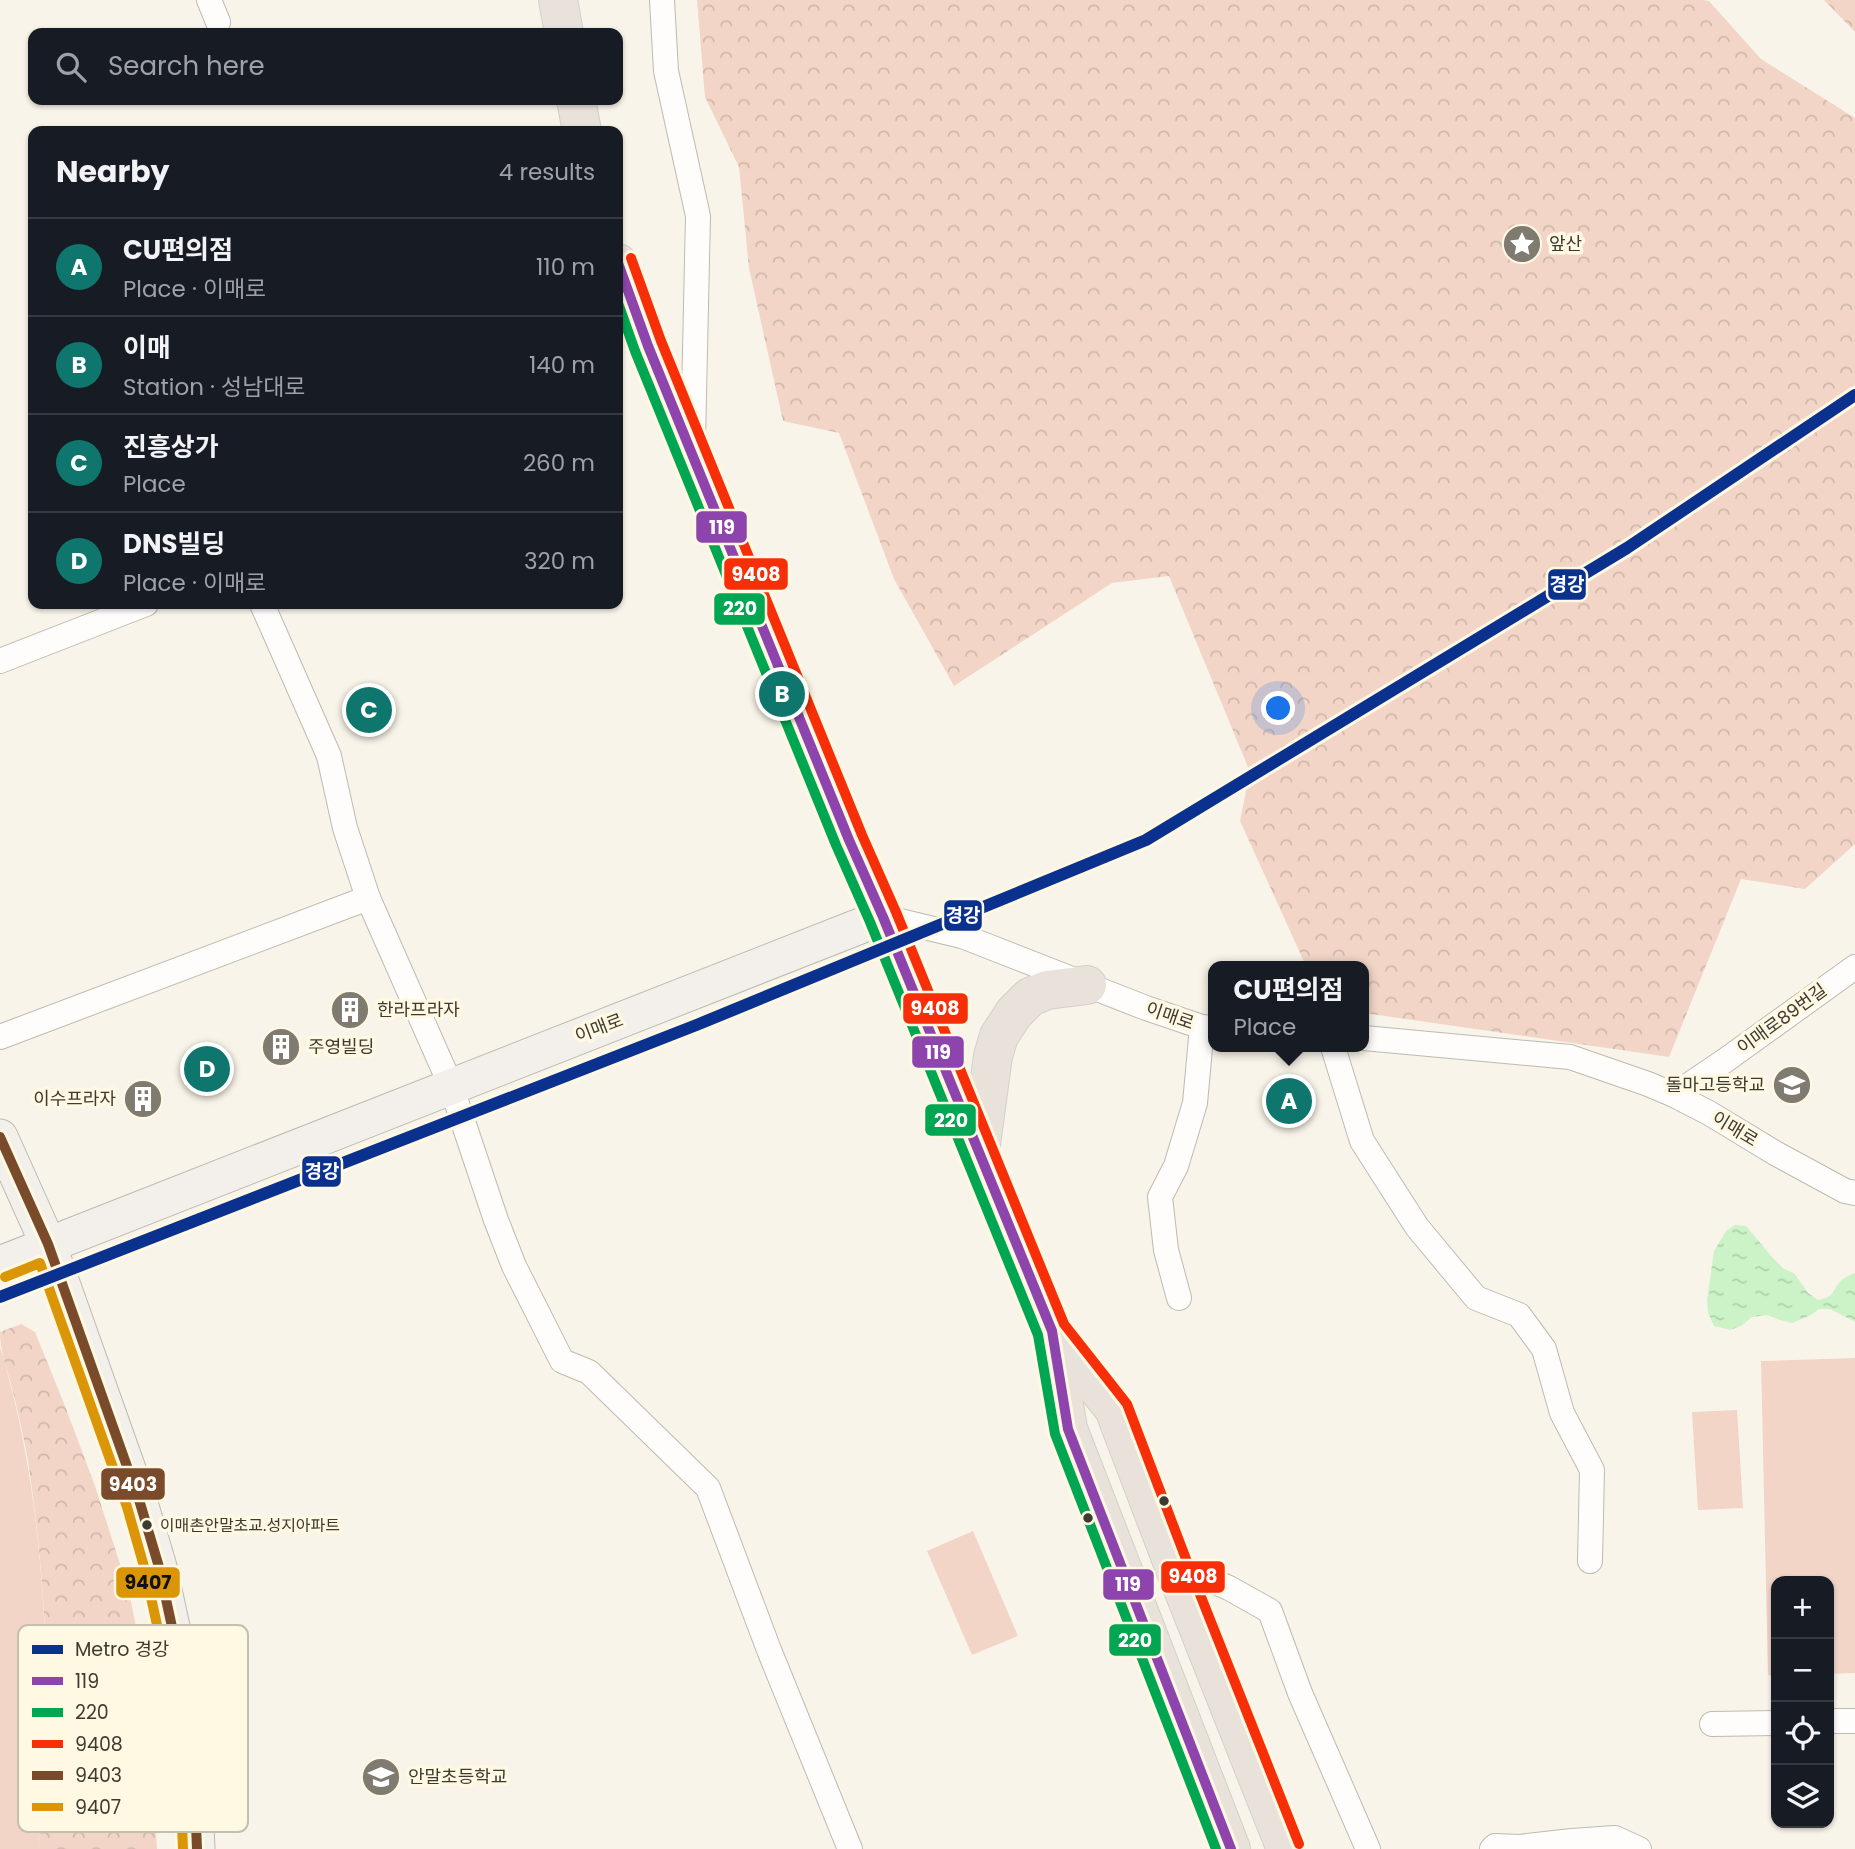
<!DOCTYPE html>
<html lang="en">
<head>
<meta charset="utf-8">
<style>
  body { margin:0; font-family:Poppins,"Noto Sans KR",sans-serif; background:#20242c; color:#f1f3f6 }
  .controls { position:absolute; right:21px; bottom:21px; display:grid; overflow:hidden; border-radius:14px; box-shadow:0 2px 5px #0004 }
  .controls button { width:63px; height:63px; display:grid; place-items:center; padding:0; border:0; border-bottom:2px solid #363941; background:#171b24; color:#f1f3f6; font:35px sans-serif }
  .you { position:absolute; left:1279px; top:709px; width:24px; height:24px; margin:-18px; border:5px solid #fff; border-radius:50%; background:#1a73e8; box-shadow:0 0 0 10px #1a73e833 }
  .badge { display:grid; place-items:center; width:46px; height:46px; border-radius:50%; background:#0f766e; color:#fff; font-size:23px; font-weight:700 }
  .pin { position:absolute; translate:-50% -50%; border:4px solid #fff; box-shadow:0 2px 7px #0006 }
  .popup { position:absolute; left:1208px; top:961px; width:161px; height:91px; box-sizing:border-box; display:grid; place-content:center; border-radius:14px; background:#171b24; filter:drop-shadow(0 2px 5px #0005); font-size:23px; white-space:nowrap; color:#9ea1a6 }
  .popup b { font-size:26px; color:#f1f3f6 }
  .popup::after { content:''; position:absolute; left:50%; top:100%; margin-left:-14px; border:14px solid transparent; border-top-color:#171b24 }
  .list { margin:0; padding:0; list-style:none }
  h2 { display:flex; justify-content:space-between; align-items:center; height:91px; margin:0; padding:0 28px; font-size:30px }
  h2 small { font-size:23px; font-weight:400; color:#9ea1a6 }
  .list li { display:grid; grid-template-columns:46px 1fr auto; gap:21px; align-items:center; box-sizing:border-box; height:98px; padding:0 28px; border-top:2px solid #363941 }
  .list b { display:block; font-size:26px; white-space:nowrap }
  .list p { margin:0; font-size:23px; white-space:nowrap; color:#9ea1a6 }
  .list em { font-size:23px; font-style:normal; color:#9ea1a6 }
  .icon { flex:none; width:38px; height:38px; fill:none; stroke:currentColor; stroke-width:2; stroke-linecap:round; stroke-linejoin:round }
  .map { position:relative; flex:none; width:1855px; height:1849px; overflow:hidden }
  .search { position:absolute; background:#171b24; box-shadow:0 2px 5px #0004; left:28px; top:28px; width:595px; height:77px; display:flex; align-items:center; gap:18px; box-sizing:border-box; padding:0 24px; border-radius:14px; color:#9ea1a6; font-size:26px }
  .panel { position:absolute; background:#171b24; box-shadow:0 2px 5px #0004; left:28px; top:126px; width:595px; height:483px; border-radius:14px }
  .map>svg:first-child { display:block }
  .green { fill:#f2d5c7 }
  .forest { fill:url(#forest-crowns) }
  .water { fill:url(#water-ripples) }
  .lines { fill:none; stroke-linecap:round; stroke-linejoin:round }
  .street-casing { stroke:#bebab0; stroke-width:26 }
  .secondary-casing { stroke:#bebab0; stroke-width:37 }
  .primary-casing { stroke:#d2d0ca; stroke-width:40 }
  .street { stroke:#fefdfc; stroke-width:24 }
  .secondary { stroke:#f3f0ec; stroke-width:35 }
  .primary { stroke:#e8e2db; stroke-width:38 }
  .bus-1-casing { stroke:#fff8e3; stroke-width:16 }
  .bus-2-casing { stroke:#fff8e3; stroke-width:16 }
  .bus-3-casing { stroke:#fff8e3; stroke-width:16 }
  .bus-4-casing { stroke:#fff8e3; stroke-width:16 }
  .bus-5-casing { stroke:#fff8e3; stroke-width:16 }
  .bus-1 { stroke:#8e44ad; stroke-width:10 }
  .bus-2 { stroke:#00a651; stroke-width:10 }
  .bus-3 { stroke:#f72f08; stroke-width:10 }
  .bus-4 { stroke:#7a4b2a; stroke-width:10 }
  .bus-5 { stroke:#db9607; stroke-width:10 }
  .metro-1-casing { stroke:#fff8e3; stroke-width:18 }
  .metro-1 { stroke:#0b318f; stroke-width:12 }
  .bus-dot { fill:#3d3a30; stroke:#fff8e3; stroke-width:2.5 }
  .labels { text-anchor:middle; stroke-width:7; stroke-linejoin:round; paint-order:stroke }
  .bus-label { font-size:16px; fill:#3d3a30; stroke:#fff8e3; text-anchor:start }
  .poi-label { font-size:18px; fill:#3d3a30; stroke:#fff8e3; text-anchor:start }
  .street-label { font-size:18px; fill:#3d3a30; stroke:#fff8e3 }
  .key { fill:#fff8e3; stroke:#c5bfad; stroke-width:2 }
  .key-label { font-size:19px; fill:#3d3a30 }
  .line-badge { stroke:#fff8e3; stroke-width:2.5 }
  .badge-label { font-size:19px; text-anchor:middle; font-weight:bold; fill:#fff }
  .pale-badge-label { font-size:19px; text-anchor:middle; font-weight:bold; fill:#111 }
</style>
</head>
<body>
<div class="map">
<svg width="1855" height="1849" viewBox="0 0 1855 1849">
  <defs>
    <pattern id="forest-crowns" width="20" height="18" patternUnits="userSpaceOnUse" patternTransform="scale(1.75)"><rect width="20" height="18" fill="#f2d5c7"/><path d="M2 6a3 3 0 1 1 6 0M12 15a3 3 0 1 1 6 0" fill="none" stroke="#d0b8ab"/></pattern>
    <pattern id="water-ripples" width="26" height="14" patternUnits="userSpaceOnUse" patternTransform="scale(1.75)"><rect width="26" height="14" fill="#ccf2c7"/><path d="M2 4q2-2 4 0t4 0M15 11q2-2 4 0t4 0" fill="none" stroke="#b0d0ab"/></pattern>
  </defs>
  <rect width="100%" height="100%" fill="#f9f4e9"/>
  <g class="green">
    <path d="M0,1347c31,102 42,205 46,311 3,65 4,126 -8,191h-38z"/>
    <path d="M1855,1358v315l-26,1v-93h-53v94h-8l-7,-314z"/>
    <path d="M1737,1410l6,98 -45,2 -6,-98z"/>
    <path d="M973,1531l45,105 -46,19 -45,-104z"/>
  </g>
  <g class="forest">
    <path d="M697,0h1006l6,1 52,58 94,59v726l-50,45 -64,-10 -72,178 -305,-44v-47h-58l-66,-145 10,-49 -81,-196 -57,7 -158,103 -60,-107 -55,-146 -56,-12 -34,-153 -10,-101 -34,-70z"/>
    <path d="M1824,0h31v32z"/>
    <path d="M21,1324l14,8 30,74 30,80 34,106 10,49 10,78 8,130h-119c12,-64 11,-127 8,-191 -2,-66 -8,-132 -18,-197 -4,-24 -10,-48 -16,-73 -5,-20 -12,-35 -12,-56z"/>
  </g>
  <path class="water" d="M1735,1225l11,1 26,31 12,12 10,4 14,20 10,7c18,-4 12,-7 22,-18 3,-4 10,-7 15,-9v49l-25,-13h-11l-8,6 -19,8 -12,-3 -13,-5 -15,2 -11,9 -11,4 -16,-4 -6,-13 -1,-13 7,-49 12,-20z"/>
  <g class="lines">
    <g class="street-casing">
      <g id="street">
        <path d="M209,0l9,22"/>
        <path d="M662,0l4,71 32,145 -5,224"/>
        <path d="M262,604l67,152 16,72 23,70 83,188 45,134 18,46 48,95 27,11 119,116 61,162 81,199"/>
        <path d="M0,661l146,-57"/>
        <path d="M883,917l79,19 184,72 56,19 12,1"/>
        <path d="M0,1037l368,-139"/>
        <path d="M1364,1038l206,19 78,27 26,11 35,18 66,40 70,38 10,2"/>
        <path d="M1333,1047l29,94 55,86 59,71 43,17 25,34 18,64 30,57 -2,91"/>
        <path d="M1674,1095l49,-33 132,-95"/>
        <path d="M1179,1298l-13,-48 -6,-53 16,-31 19,-63 7,-76"/>
        <path d="M1173,1564l56,24 41,23 30,82 68,156"/>
        <path d="M1829,1721h26"/>
        <path d="M1712,1724l64,-1"/>
        <path d="M1492,1849l3,-3 24,1 53,-6 43,-3 24,11"/>
      </g>
    </g>
    <g class="secondary-casing">
      <g id="secondary">
        <path d="M0,1137l48,107 92,259 19,64 28,129 6,53 4,100"/>
        <path d="M0,1264l883,-347"/>
      </g>
    </g>
    <g class="primary-casing">
      <g id="primary">
        <path d="M558,0l6,33"/>
        <path d="M576,100l6,31"/>
        <path d="M618,263l30,83 201,494 34,77 169,414 16,98 163,420"/>
        <path d="M980,1151l13,-95 6,-20 15,-23 16,-16 17,-7 40,-5"/>
        <path d="M1054,1334l60,75 59,155 113,285"/>
      </g>
    </g>
    <use href="#street" class="street"/>
    <use href="#secondary" class="secondary"/>
    <use href="#primary" class="primary"/>
    <g class="bus-1-casing">
      <path id="bus-1" d="M618,263l30,83 201,494 34,77 169,414 16,98 163,420"/>
    </g>
    <g class="bus-2-casing">
      <path id="bus-2" d="M618,303l17,48 201,494 34,77 168,413 17,99 161,415"/>
    </g>
    <g class="bus-3-casing">
      <path id="bus-3" d="M631,258l30,83 201,494 34,77 168,412 63,80 59,155 113,285"/>
    </g>
    <g class="bus-4-casing">
      <path id="bus-4" d="M0,1137l48,107 92,259 19,64 28,129 6,53 4,100"/>
    </g>
    <g class="bus-5-casing">
      <path id="bus-5" d="M5,1277l35,-14 87,244 18,63 28,128 6,52 4,99"/>
    </g>
    <use href="#bus-1" class="bus-1"/>
    <use href="#bus-2" class="bus-2"/>
    <use href="#bus-3" class="bus-3"/>
    <use href="#bus-4" class="bus-4"/>
    <use href="#bus-5" class="bus-5"/>
    <g class="metro-1-casing">
      <path id="metro-1" d="M0,1297l699,-273 447,-184 481,-292 228,-153"/>
    </g>
    <use href="#metro-1" class="metro-1"/>
  </g>
  <defs>
    <g id="sight-disc" transform="scale(2.0125)"><circle r="9.5" fill="#7f7b71" stroke="#fff8e3"/><path d="M0-6L1.8-2.2L6-1.7L2.9 1.2L3.7 5.4L0 3.3L-3.7 5.4L-2.9 1.2L-6-1.7L-1.8-2.2Z" fill="#fff"/></g>
    <g id="building-disc" transform="scale(2.0125)"><circle r="9.5" fill="#7f7b71" stroke="#fff8e3"/><path d="M-4-6H4V6H1V3H-1V6H-4ZM-2.5-4.3h1.7v1.8h-1.7ZM.8-4.3h1.7v1.8H.8ZM-2.5-1h1.7V.8h-1.7ZM.8-1h1.7V.8H.8Z" fill="#fff"/></g>
    <g id="school-disc" transform="scale(2.0125)"><circle r="9.5" fill="#7f7b71" stroke="#fff8e3"/><path d="M0-5L7-2L0 1L-7-2ZM-4 1L0 2.5L4 1V4Q0 6-4 4Z" fill="#fff"/></g>
  </defs>
  <g fill-rule="evenodd">
    <use href="#sight-disc" x="1522" y="244"/>
    <use href="#building-disc" x="350" y="1010"/>
    <use href="#building-disc" x="281" y="1047"/>
    <use href="#school-disc" x="1792" y="1085"/>
    <use href="#building-disc" x="143" y="1099"/>
    <use href="#school-disc" x="381" y="1777"/>
  </g>
  <g class="bus-dot">
    <circle cx="1164" cy="1501" r="6"/>
    <circle cx="1088" cy="1518" r="6"/>
    <circle cx="147" cy="1525" r="6"/>
  </g>
  <g class="labels">
    <g class="bus-label">
      <text x="160" y="1531">이매촌안말초교.성지아파트</text>
    </g>
    <g class="poi-label">
      <text x="1549" y="250">앞산</text>
      <text x="377" y="1016">한라프라자</text>
      <text x="308" y="1053">주영빌딩</text>
      <text x="1765" y="1091" text-anchor="end">돌마고등학교</text>
      <text x="116" y="1105" text-anchor="end">이수프라자</text>
      <text x="408" y="1783">안말초등학교</text>
    </g>
    <g class="street-label">
      <text transform="translate(1170 1016) rotate(19)" y="6">이매로</text>
      <text transform="translate(1782 1019) rotate(-36)" y="6">이매로89번길</text>
      <text transform="translate(599 1028) rotate(-21)" y="6">이매로</text>
      <text transform="translate(1735 1129) rotate(31)" y="6">이매로</text>
    </g>
  </g>
  <rect x="18" y="1625" width="230" height="207" rx="10" class="key"/>
  <rect x="32" y="1645" width="31" height="9" fill="#0b318f"/>
  <rect x="32" y="1677" width="31" height="8" fill="#8e44ad"/>
  <rect x="32" y="1708" width="31" height="9" fill="#00a651"/>
  <rect x="32" y="1740" width="31" height="8" fill="#f72f08"/>
  <rect x="32" y="1771" width="31" height="9" fill="#7a4b2a"/>
  <rect x="32" y="1803" width="31" height="8" fill="#db9607"/>
  <g class="key-label">
    <text x="75" y="1656">Metro 경강</text>
    <text x="75" y="1688">119</text>
    <text x="75" y="1719">220</text>
    <text x="75" y="1751">9408</text>
    <text x="75" y="1782">9403</text>
    <text x="75" y="1814">9407</text>
  </g>
  <g class="line-badge">
    <rect x="695" y="510" width="53" height="34" rx="7" fill="#8e44ad"/>
    <rect x="723" y="557" width="66" height="34" rx="7" fill="#f72f08"/>
    <rect x="1547" y="568" width="40" height="33" rx="7" fill="#0b318f"/>
    <rect x="713" y="592" width="53" height="34" rx="7" fill="#00a651"/>
    <rect x="943" y="899" width="40" height="33" rx="7" fill="#0b318f"/>
    <rect x="902" y="992" width="67" height="33" rx="7" fill="#f72f08"/>
    <rect x="911" y="1035" width="54" height="34" rx="7" fill="#8e44ad"/>
    <rect x="924" y="1103" width="53" height="34" rx="7" fill="#00a651"/>
    <rect x="301" y="1155" width="41" height="33" rx="7" fill="#0b318f"/>
    <rect x="100" y="1467" width="66" height="34" rx="7" fill="#7a4b2a"/>
    <rect x="1160" y="1560" width="66" height="34" rx="7" fill="#f72f08"/>
    <rect x="115" y="1566" width="66" height="33" rx="7" fill="#db9607"/>
    <rect x="1102" y="1568" width="53" height="33" rx="7" fill="#8e44ad"/>
    <rect x="1108" y="1623" width="54" height="34" rx="7" fill="#00a651"/>
  </g>
  <g class="badge-label">
    <text x="722" y="534">119</text>
    <text x="756" y="581">9408</text>
    <text x="1567" y="591">경강</text>
    <text x="740" y="615">220</text>
    <text x="963" y="922">경강</text>
    <text x="935" y="1015">9408</text>
    <text x="938" y="1059">119</text>
    <text x="951" y="1127">220</text>
    <text x="322" y="1178">경강</text>
    <text x="133" y="1491">9403</text>
    <text x="1193" y="1583">9408</text>
    <text x="1128" y="1591">119</text>
    <text x="1135" y="1647">220</text>
  </g>
  <g class="pale-badge-label">
    <text x="148" y="1589">9407</text>
  </g>
</svg>
<div class="controls">
<button>+</button>
<button>−</button>
<button><svg class="icon" aria-label="locate" viewBox="0 0 24 24"><circle cx="12" cy="12" r="6"/><path d="M12 2v4M12 18v4M2 12h4M18 12h4"/></svg></button>
<button><svg class="icon" aria-label="layers" viewBox="0 0 24 24"><path d="M12 4l9 5-9 5-9-5zM3 14l9 5 9-5"/></svg></button>
</div>
<div class="you"></div>
<div class="pin badge" style="left:1289px;top:1101px">A</div>
<div class="popup"><b>CU편의점</b>Place</div>
<div class="pin badge" style="left:782px;top:694px">B</div>
<div class="pin badge" style="left:369px;top:710px">C</div>
<div class="pin badge" style="left:207px;top:1069px">D</div>
<div class="search"><svg class="icon" aria-label="search" viewBox="0 0 24 24"><circle cx="10" cy="10" r="6"/><path d="M15 15l6 6"/></svg>Search here</div>
<section class="panel">
<h2>Nearby<small>4 results</small></h2>
<ul class="list">
<li><span class="badge">A</span><div><b>CU편의점</b><p>Place · 이매로</p></div><em>110 m</em></li>
<li><span class="badge">B</span><div><b>이매</b><p>Station · 성남대로</p></div><em>140 m</em></li>
<li><span class="badge">C</span><div><b>진흥상가</b><p>Place</p></div><em>260 m</em></li>
<li><span class="badge">D</span><div><b>DNS빌딩</b><p>Place · 이매로</p></div><em>320 m</em></li>
</ul>
</section>
</div>
</body>
</html>
